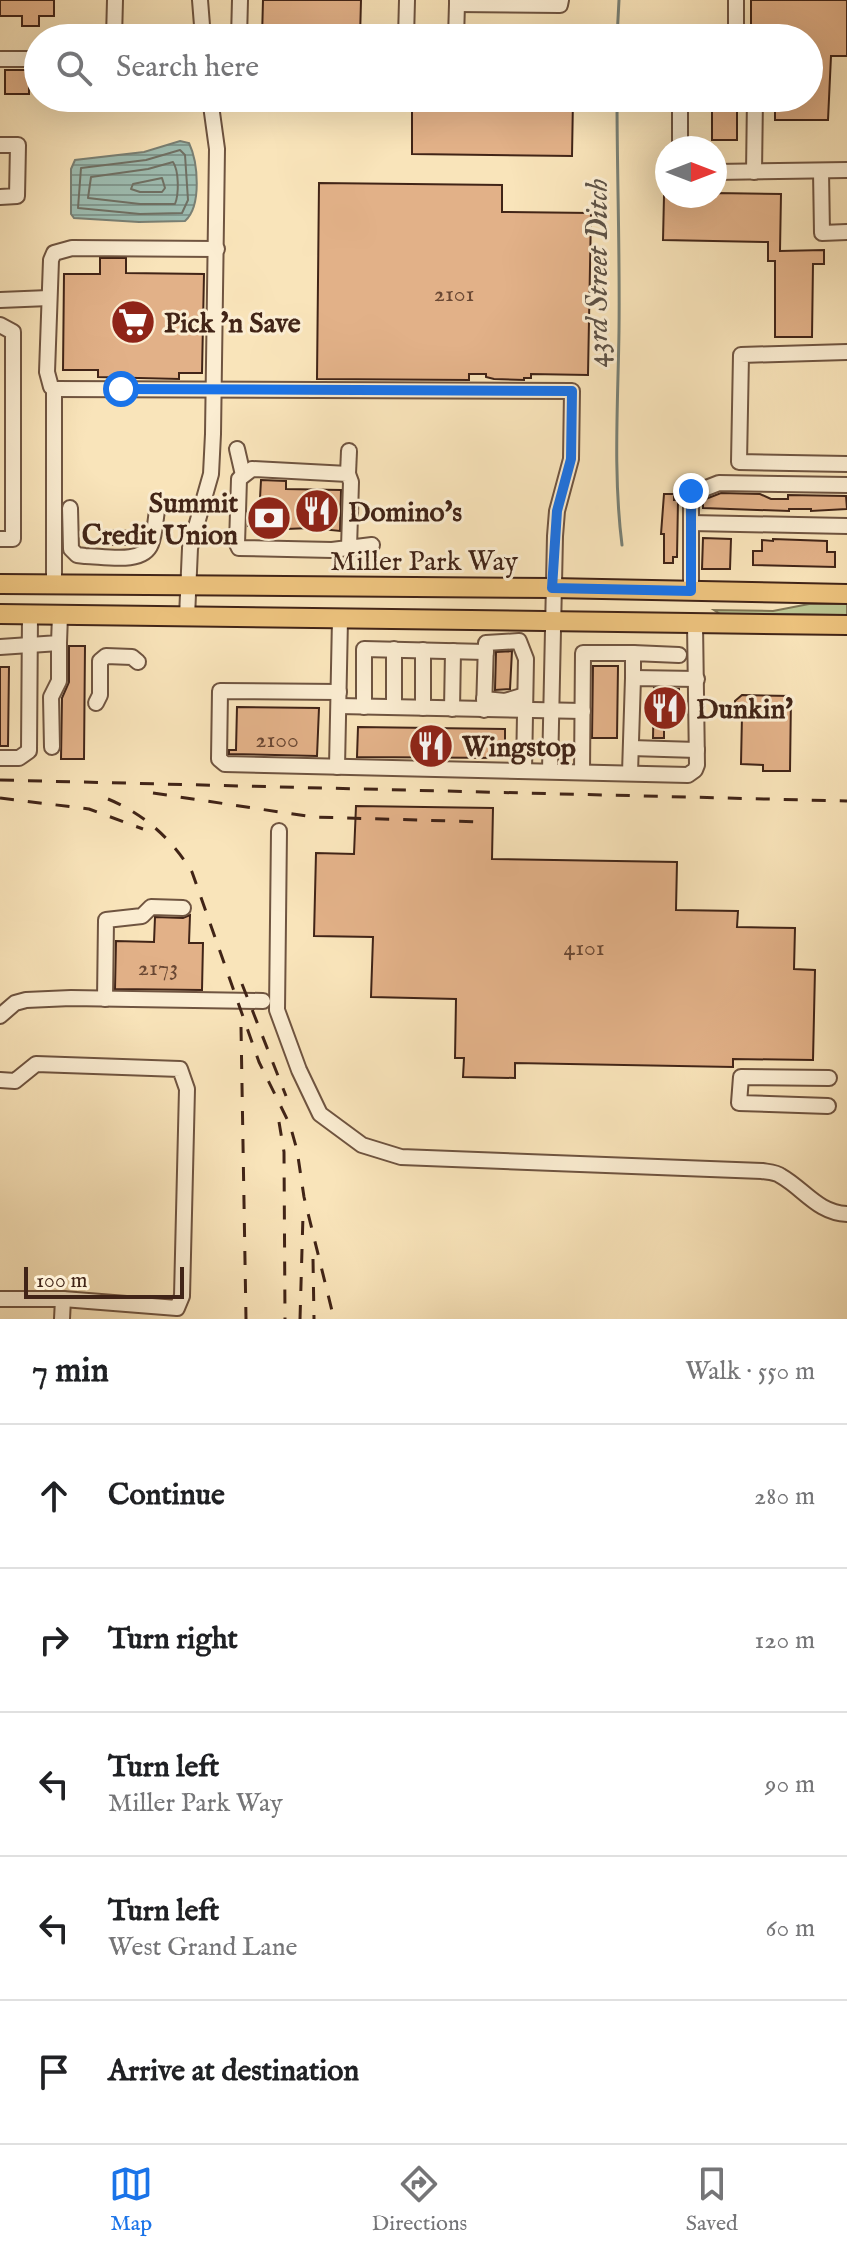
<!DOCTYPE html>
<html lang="en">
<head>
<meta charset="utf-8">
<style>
  body { margin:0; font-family:"IM FELL English",serif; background:#f6f6f6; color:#202124 }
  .compass { position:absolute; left:655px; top:136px; width:72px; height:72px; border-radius:50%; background:#fff; box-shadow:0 8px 32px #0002; rotate:90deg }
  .scale { position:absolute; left:24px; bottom:20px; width:160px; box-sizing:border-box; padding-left:8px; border:4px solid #412417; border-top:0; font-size:22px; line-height:28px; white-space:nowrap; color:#412417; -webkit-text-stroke:6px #fbedd2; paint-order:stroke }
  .stop { position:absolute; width:24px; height:24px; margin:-18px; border:6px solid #1a73e8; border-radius:50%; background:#fff }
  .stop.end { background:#1a73e8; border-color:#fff; box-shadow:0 2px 8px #0008 }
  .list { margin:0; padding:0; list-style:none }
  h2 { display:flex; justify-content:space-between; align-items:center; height:104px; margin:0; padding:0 32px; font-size:34px }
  h2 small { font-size:26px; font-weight:400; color:#757577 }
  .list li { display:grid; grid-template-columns:52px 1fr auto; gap:24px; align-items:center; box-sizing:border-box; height:144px; padding:0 32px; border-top:2px solid #e0e0e0 }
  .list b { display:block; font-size:30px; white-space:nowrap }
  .list p { margin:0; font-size:26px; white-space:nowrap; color:#757577 }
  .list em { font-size:26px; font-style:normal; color:#757577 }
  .icon { flex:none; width:44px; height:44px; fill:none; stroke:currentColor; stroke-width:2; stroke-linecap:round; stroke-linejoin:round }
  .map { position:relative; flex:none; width:847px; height:1319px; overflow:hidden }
  .search { position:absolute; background:#fff; box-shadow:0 8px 32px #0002; left:24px; right:24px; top:24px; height:88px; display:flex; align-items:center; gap:20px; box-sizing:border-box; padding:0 28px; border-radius:44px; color:#757577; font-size:30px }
  .sheet { height:824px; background:#fff }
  nav { display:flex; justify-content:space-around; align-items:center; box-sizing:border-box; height:112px; border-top:2px solid #e0e0e0; background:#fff; font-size:22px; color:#757577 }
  nav a { display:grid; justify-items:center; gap:4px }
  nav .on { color:#1a73e8 }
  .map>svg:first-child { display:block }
  .green { fill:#bac592; stroke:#7e7454; stroke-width:2 }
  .water { fill:url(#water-rules); stroke:#798075; stroke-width:2 }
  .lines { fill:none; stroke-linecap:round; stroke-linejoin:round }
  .shore { stroke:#707165; stroke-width:2 }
  .stream { stroke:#798075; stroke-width:3 }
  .building { fill:#e2b188; stroke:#412417; stroke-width:2 }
  .minor-casing { stroke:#6f5440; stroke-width:18 }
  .major-casing { stroke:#412417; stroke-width:22 }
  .minor { stroke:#fbedd2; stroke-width:14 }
  .major { stroke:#ecc27d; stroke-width:18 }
  .rail { stroke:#412417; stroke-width:3; stroke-dasharray:14 14; stroke-linecap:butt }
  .route { stroke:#1a73e8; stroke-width:10 }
  .labels { text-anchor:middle; stroke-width:6; stroke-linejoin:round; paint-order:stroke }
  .number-label { font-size:24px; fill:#694733 }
  .poi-label { font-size:28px; font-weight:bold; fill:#412417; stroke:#fbedd2; text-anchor:start }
  .street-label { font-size:28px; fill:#412417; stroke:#fbedd2 }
  .water-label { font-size:30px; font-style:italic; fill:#5d5246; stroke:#fbedd2 }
</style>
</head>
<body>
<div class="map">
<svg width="847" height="1319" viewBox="0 0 847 1319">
  <defs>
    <pattern id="water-rules" width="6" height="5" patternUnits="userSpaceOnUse" patternTransform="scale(2)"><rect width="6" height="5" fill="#9ebeb3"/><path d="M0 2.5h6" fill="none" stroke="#829a91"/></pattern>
  </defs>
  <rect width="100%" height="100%" fill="#f9e4ba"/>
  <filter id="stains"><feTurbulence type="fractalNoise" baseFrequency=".0025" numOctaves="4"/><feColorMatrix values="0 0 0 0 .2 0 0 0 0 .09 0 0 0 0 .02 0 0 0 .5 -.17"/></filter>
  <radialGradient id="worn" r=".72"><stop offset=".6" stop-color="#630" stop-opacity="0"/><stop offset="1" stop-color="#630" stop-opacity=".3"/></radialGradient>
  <path class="green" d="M809,604h38v11l-127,-1 -6,-4 59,1z"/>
  <path class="water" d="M180,141l9,2c9,19 13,63 -4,78l-46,1 -65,-4 -3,-4v-45l4,-9 69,-8z"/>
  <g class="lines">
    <g class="shore">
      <path d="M180,150l5,5 3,45 -6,13 -42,1 -62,-6 3,-40 65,-8z"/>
      <path d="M173,162c6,9 6,32 2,42h-35l-52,-6 3,-21 57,-8z"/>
      <path d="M162,178l3,10 -3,4h-22l-9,-3 2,-5z"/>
    </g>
    <g class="stream">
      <path d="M617,38l2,-38"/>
      <path d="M617,98c0,78 3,155 2,233 -1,71 -6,143 3,214"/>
    </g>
  </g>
  <g class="building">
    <path d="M0,0h54v16h-15v10h-17v-10h-22z"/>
    <path d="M263,0h98l-1,38h-98z"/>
    <path d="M751,0h96v56h-16l-3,64h-53v-22h34v-60l-58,-2z"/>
    <rect x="5" y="70" width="24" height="24"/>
    <path d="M412,98l161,1 -1,57 -160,-2z"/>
    <rect x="712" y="98" width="25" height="42"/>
    <path d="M319,183l183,2v27l89,1 -3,162 -57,-1v4h-7v2l-30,-1 -8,-2v-3h-17v6l-152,-1z"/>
    <path d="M715,193l66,1 -1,57 44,-1v14h-11l-1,73h-37v-76h-7v-19l-105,-2 1,-44h51z"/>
    <path d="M100,258h26v15l78,1 -2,99h-23v6l-81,-2v-7h-35l1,-96h36z"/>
    <path d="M261,480l25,1v8l55,1 -1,41 -29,-3 -50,2 -2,-3 -11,-1v-9h11z"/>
    <path d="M721,493l39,1 11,5h17v-4l58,1 1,13 -36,2v-2h-22v2l-86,-3v-8z"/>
    <path d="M664,494h10v6h4l-1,57h-4v6h-9v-29h-3z"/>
    <path d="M101,530l33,1v14h-33z"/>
    <path d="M703,538l28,1 -1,30h-28z"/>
    <path d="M773,539l54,2v11h8v15l-82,-2v-14h9v-11l11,1z"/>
    <path d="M69,646h16l-1,113h-23l1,-61 7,-16z"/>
    <path d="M512,651l-2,38 -15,1 1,-38z"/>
    <path d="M593,666h25l-1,72h-25z"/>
    <path d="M0,667h9l-1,79h-8z"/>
    <path d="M654,688l25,1v35h-15v14h-11z"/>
    <path d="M742,695l49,1 -1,75h-27v-6l-22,-1 1,-49h-7v-14z"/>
    <path d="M237,707l82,1 -2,48 -88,-2v-4h7z"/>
    <path d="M358,727l147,2v29l-148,-1z"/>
    <path d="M356,806l137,2 -1,51 185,3 -1,48 62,1 -1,16 58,1 -1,41 21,1 -2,90 -80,-1v8l-218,-4v15l-52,-1 1,-19h-9l1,-59 -85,-2 2,-60 -59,-1 2,-83 38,1z"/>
    <path d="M190,915l-1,28h14l-1,47 -87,-1 1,-48 38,1 1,-25 28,1z"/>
  </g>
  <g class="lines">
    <g class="minor-casing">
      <g id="minor">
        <path d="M200,0l3,38"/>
        <path d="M457,0v4l103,1 1,-5"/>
        <path d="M114,38l1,-38"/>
        <path d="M239,38l1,-38"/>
        <path d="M406,38l1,-38"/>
        <path d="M456,38l1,-34"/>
        <path d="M736,38v-38"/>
        <path d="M0,59h38"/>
        <path d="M0,145h18l-1,51 -17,1"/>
        <path d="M680,148v-50"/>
        <path d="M821,171l1,62 25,-1"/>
        <path d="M715,172l132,-2"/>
        <path d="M754,172l1,-74"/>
        <path d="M0,300l49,-2"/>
        <path d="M0,325l13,7v207h-13"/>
        <path d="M847,352l-106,3 -2,107 108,2"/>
        <path d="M54,389l518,2 -1,68 -14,52 -2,25 -5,235"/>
        <path d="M237,449l6,26"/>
        <path d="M348,474l1,-23"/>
        <path d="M691,494l28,-11 128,2"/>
        <path d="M70,508l1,41 6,6 8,1c18,0 58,9 66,-12 4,-10 4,-22 6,-33"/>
        <path d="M691,523l156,3"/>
        <path d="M349,548l2,-66 -3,-8 -96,-5 -13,10 -2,65 2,4 93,2 40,-5"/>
        <path d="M54,585v-196l-3,-2 -4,-15 4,-112 3,-7 18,-5 145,1"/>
        <path d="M691,591v-100"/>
        <path d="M187,617l3,-69 21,-74 2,-40 4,-285 -7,-51"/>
        <path d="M0,647l59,-4 1,-28"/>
        <path d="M633,678v-25l46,2"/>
        <path d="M339,692l-119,-1 -1,68 6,5 463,11 7,-5 2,-5 -2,-141"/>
        <path d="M484,699l21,2 20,-6"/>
        <path d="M96,703l4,-8v-34l6,-5 26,1 6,5"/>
        <path d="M339,706l244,5"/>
        <path d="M364,707v-58l122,3"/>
        <path d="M394,707v-58"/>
        <path d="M423,708v-58"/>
        <path d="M452,709l1,-58"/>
        <path d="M484,710l2,-67 33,-2 7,18 -2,112"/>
        <path d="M52,747l-1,-50 8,-16v-38"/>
        <path d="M631,748l66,2"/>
        <path d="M0,758h19l10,-7 1,-136"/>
        <path d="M337,767l3,-148"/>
        <path d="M582,772l1,-119h50"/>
        <path d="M630,773l3,-95 64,1"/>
        <path d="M279,831l-2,179 22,60 21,44 42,31 39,12 361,14c6,1 14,1 19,5 23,13 37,37 66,38"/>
        <path d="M105,999l1,-79 36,-4 9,-9 32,1"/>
        <path d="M0,1016l15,-13 11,-3 45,-2 192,3"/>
        <path d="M0,1080l15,1 21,-17 144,5 7,20 -5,207 -5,12 -114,-9"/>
        <path d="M828,1106l-89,-3 2,-26 88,1"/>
        <path d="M0,1299h63l-1,20"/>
      </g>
    </g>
    <g class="major-casing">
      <g id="major">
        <path d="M0,584l552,4 295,6"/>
        <path d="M0,614l847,11"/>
      </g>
    </g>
    <use href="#minor" class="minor"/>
    <use href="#major" class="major"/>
    <g class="rail">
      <path d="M0,780l847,21"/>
      <path d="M153,793l160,24 173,5"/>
      <path d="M0,798l89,11 54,20"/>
      <path d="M108,799c36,15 63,39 84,73l67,190 31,63 7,25 7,47 30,122"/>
      <path d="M242,984l44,112"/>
      <path d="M241,1027l5,292"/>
      <path d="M279,1122l5,30 1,167"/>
      <path d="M313,1259l1,60"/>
      <path d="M300,1319l3,-104"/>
    </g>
  </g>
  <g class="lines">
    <path class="route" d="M121,389l451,2 -1,68 -14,52 -5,77 139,3v-100"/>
  </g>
  <defs>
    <g id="supermarket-disc" transform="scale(2.3)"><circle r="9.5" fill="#8f2418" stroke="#fbedd2"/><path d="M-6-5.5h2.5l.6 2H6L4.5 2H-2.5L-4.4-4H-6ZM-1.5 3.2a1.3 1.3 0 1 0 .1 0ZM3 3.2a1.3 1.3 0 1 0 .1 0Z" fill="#fff"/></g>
    <g id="restaurant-disc" transform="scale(2.3)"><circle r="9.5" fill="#8f2418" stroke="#fbedd2"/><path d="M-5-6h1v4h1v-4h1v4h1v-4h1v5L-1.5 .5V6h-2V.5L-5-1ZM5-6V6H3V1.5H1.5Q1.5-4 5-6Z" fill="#fff"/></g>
    <g id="bank-disc" transform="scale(2.3)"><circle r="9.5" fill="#8f2418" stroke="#fbedd2"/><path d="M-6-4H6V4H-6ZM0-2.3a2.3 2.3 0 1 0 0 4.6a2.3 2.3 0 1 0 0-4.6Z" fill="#fff"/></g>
  </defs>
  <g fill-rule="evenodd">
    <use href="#supermarket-disc" x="133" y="322"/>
    <use href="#restaurant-disc" x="317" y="511"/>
    <use href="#bank-disc" x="269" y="518"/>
    <use href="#restaurant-disc" x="665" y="708"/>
    <use href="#restaurant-disc" x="431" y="746"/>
  </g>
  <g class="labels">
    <g class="number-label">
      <text x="454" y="301">2101</text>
      <text x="277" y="747">2100</text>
      <text x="584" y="955">4101</text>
      <text x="158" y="975">2173</text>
    </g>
    <g class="poi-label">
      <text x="164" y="332">Pick 'n Save</text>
      <text x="238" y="512" text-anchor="end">Summit<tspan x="238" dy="32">Credit Union</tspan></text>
      <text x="348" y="521">Domino's</text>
      <text x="696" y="718">Dunkin'</text>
      <text x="462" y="756">Wingstop</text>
    </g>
    <g class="street-label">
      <text x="424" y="570">Miller Park Way</text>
    </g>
    <g class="water-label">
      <text transform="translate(597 273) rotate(-90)" y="10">43rd Street Ditch</text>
    </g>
  </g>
  <rect width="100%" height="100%" filter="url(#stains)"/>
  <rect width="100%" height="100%" fill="url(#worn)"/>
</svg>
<svg class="compass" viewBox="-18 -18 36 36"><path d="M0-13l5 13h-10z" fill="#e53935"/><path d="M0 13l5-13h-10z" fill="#757577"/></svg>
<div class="scale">100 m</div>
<div class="stop" style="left:121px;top:389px"></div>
<div class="stop end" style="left:691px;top:491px"></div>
<div class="search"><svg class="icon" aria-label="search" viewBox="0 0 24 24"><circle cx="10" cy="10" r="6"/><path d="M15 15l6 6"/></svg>Search here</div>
</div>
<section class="sheet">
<h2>7 min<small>Walk · 550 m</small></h2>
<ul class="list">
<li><svg class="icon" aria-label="ahead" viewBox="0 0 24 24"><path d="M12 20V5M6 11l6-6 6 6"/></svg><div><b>Continue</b></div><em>280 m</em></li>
<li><svg class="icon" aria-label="right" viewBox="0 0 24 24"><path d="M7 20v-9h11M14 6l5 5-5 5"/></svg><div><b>Turn right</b></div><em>120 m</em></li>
<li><svg class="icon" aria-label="left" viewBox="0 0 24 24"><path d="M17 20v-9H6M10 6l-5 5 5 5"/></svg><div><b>Turn left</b><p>Miller Park Way</p></div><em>90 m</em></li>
<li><svg class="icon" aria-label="left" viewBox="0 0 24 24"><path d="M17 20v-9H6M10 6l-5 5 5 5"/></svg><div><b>Turn left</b><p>West Grand Lane</p></div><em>60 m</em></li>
<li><svg class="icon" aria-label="arrive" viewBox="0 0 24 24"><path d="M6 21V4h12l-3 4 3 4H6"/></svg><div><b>Arrive at destination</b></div></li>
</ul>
</section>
<nav>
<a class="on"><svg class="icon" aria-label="map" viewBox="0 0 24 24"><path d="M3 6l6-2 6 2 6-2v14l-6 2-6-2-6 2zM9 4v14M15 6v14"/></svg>Map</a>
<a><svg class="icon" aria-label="directions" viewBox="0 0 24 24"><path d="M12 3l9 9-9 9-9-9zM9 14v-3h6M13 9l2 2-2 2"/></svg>Directions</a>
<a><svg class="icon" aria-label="saved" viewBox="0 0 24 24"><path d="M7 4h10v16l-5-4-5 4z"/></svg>Saved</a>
</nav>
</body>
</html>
